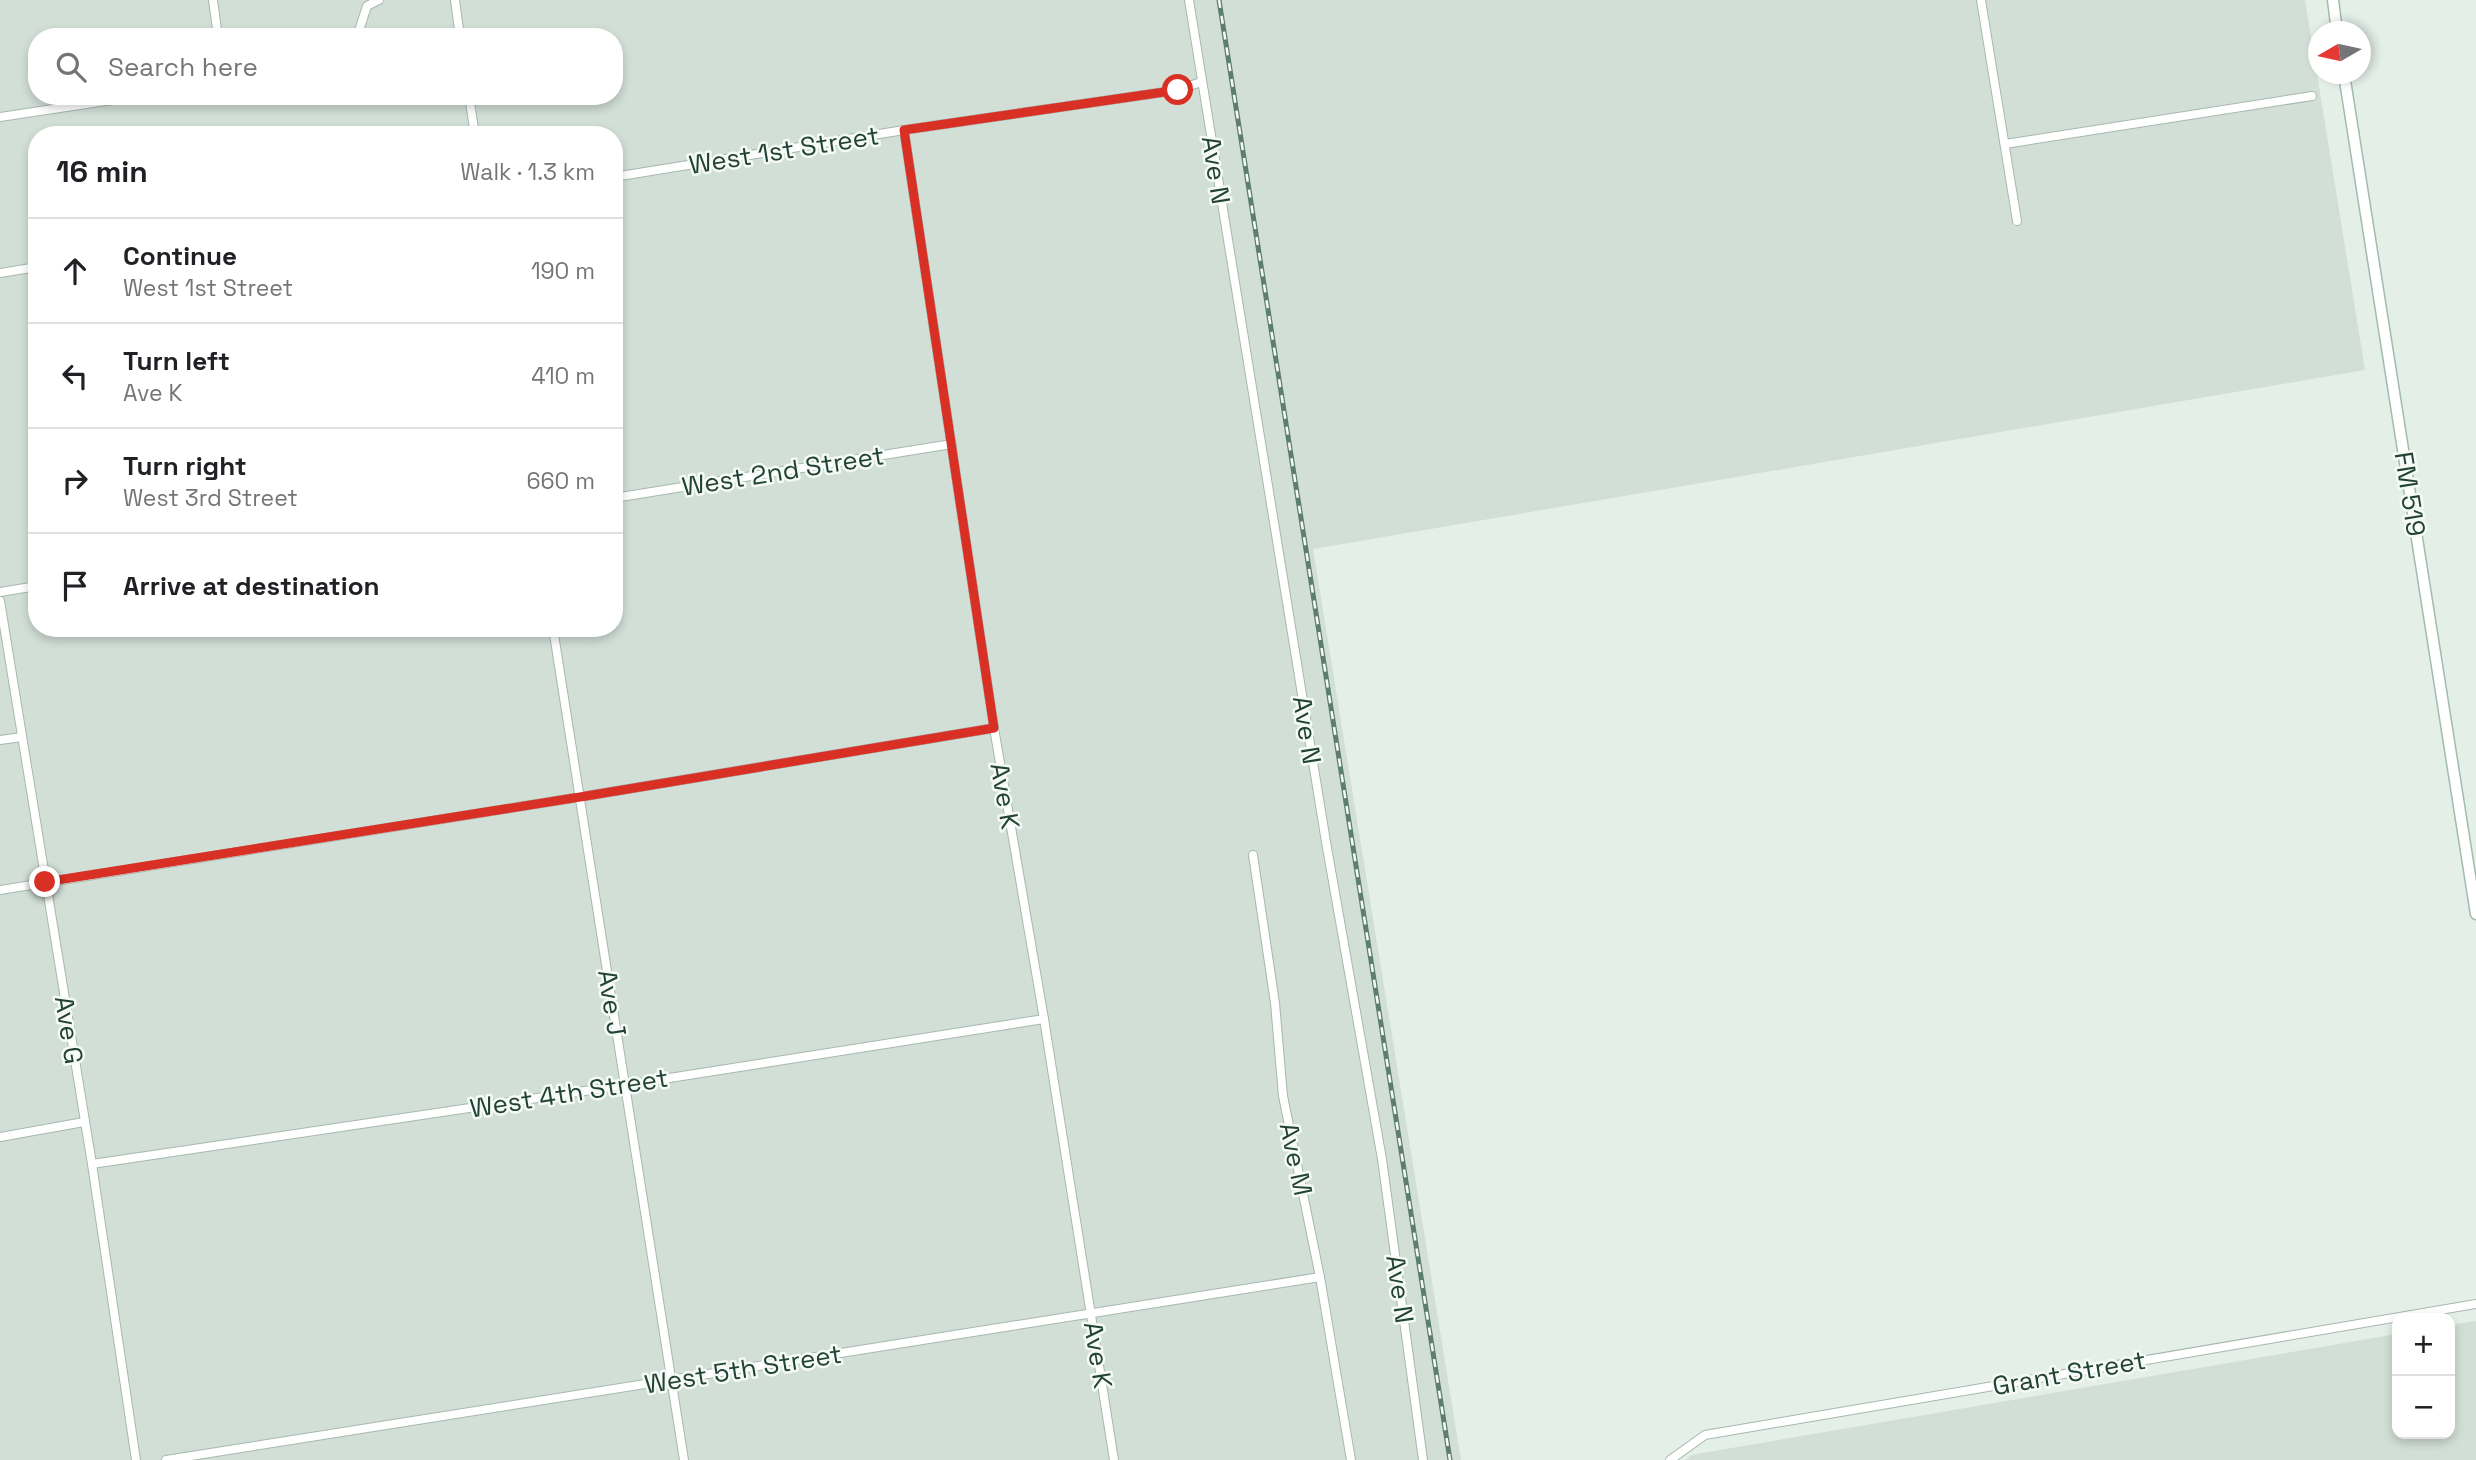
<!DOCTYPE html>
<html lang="en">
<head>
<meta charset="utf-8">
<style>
  body { margin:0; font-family:"Space Grotesk",sans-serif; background:#f6f6f6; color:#202124 }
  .controls { position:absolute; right:21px; bottom:21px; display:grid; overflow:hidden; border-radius:14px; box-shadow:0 4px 10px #0003 }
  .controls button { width:63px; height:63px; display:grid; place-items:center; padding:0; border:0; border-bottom:2px solid #e0e0e0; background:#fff; color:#202124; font:35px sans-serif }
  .compass { position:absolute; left:2308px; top:21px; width:63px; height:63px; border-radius:50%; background:#fff; box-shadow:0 4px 10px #0003; rotate:261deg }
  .stop { position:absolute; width:21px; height:21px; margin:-16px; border:5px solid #d93025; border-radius:50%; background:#fff }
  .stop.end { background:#d93025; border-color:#fff; box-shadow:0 2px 7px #0008 }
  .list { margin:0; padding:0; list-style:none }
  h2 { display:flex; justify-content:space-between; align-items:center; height:91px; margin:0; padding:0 28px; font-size:30px }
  h2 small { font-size:23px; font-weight:400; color:#757577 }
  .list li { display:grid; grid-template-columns:46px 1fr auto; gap:21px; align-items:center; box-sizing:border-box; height:105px; padding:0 28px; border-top:2px solid #e0e0e0 }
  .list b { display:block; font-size:26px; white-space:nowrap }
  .list p { margin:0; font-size:23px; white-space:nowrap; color:#757577 }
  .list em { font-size:23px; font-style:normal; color:#757577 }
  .icon { flex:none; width:38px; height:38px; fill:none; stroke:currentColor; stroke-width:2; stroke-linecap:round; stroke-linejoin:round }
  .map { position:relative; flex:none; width:2476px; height:1460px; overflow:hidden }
  .search { position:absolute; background:#fff; box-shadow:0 4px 10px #0003; left:28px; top:28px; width:595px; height:77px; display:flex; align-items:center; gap:18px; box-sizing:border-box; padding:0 24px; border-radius:28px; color:#757577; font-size:26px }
  .panel { position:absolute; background:#fff; box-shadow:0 4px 10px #0003; left:28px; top:126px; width:595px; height:511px; border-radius:28px }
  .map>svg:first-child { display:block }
  .built { fill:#d1dfd7; fill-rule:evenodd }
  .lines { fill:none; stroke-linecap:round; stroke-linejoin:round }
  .minor-casing { stroke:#a6b8af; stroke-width:10 }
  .secondary-casing { stroke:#a1bbae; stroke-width:13 }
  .minor { stroke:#fff; stroke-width:8 }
  .secondary { stroke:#fff; stroke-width:10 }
  .rail-casing { stroke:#5c7d70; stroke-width:5 }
  .rail { stroke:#f5faf7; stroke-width:2.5; stroke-dasharray:8; stroke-linecap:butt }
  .route { stroke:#d93025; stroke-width:9 }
  .labels { text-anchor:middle; stroke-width:5; stroke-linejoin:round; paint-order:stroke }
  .street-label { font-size:26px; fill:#214235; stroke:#f5faf7 }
</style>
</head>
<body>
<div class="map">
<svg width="2476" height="1460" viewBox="0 0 2476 1460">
  <rect width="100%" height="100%" fill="#e4efe8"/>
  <g class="built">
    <path d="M0,0h2305l60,370 -1052,179 148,911h-1461zM37,37h577v59h-577zM37,135h577v493h-577z"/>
    <path d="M2476,1321v139h-790l5,-5 706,-121v100h53v-109z"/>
  </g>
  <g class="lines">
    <g class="minor-casing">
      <g id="minor">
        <path d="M213,0l5,37"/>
        <path d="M455,0l5,37"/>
        <path d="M1189,0l137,842 56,317 41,301"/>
        <path d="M1981,0l36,221"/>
        <path d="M357,37l10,-31 12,-6"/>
        <path d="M469,96l6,39"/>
        <path d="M0,117l139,-21"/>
        <path d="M904,130l90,598 50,291 70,441"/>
        <path d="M2005,144l307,-48"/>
        <path d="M614,177l290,-47 274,-40 23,-8"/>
        <path d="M0,273l37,-6"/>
        <path d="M614,498l338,-54"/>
        <path d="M0,592l37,-6"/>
        <path d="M0,601l92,563 44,296"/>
        <path d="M553,628l131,832"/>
        <path d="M0,740l22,-3"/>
        <path d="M1253,855l22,148 8,93 37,181 31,183"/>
        <path d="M0,890l580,-93 414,-69"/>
        <path d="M0,1137l84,-15"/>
        <path d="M92,1164l533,-79 419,-66"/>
        <path d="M166,1460l1154,-183"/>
        <path d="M1670,1460l35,-25 771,-131"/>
      </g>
    </g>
    <g class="secondary-casing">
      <g id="secondary">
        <path d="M2333,0l4,32"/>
        <path d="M2344,74l132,840"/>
      </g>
    </g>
    <use href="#minor" class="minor"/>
    <use href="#secondary" class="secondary"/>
    <g class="rail-casing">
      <path id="rail" d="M1219,0l231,1460"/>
    </g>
    <use href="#rail" class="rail"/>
  </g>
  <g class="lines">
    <path class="route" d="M45,882l535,-85 414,-69 -90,-598 274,-40"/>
  </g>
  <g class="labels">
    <g class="street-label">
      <text transform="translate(784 150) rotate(-9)" y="9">West 1st Street</text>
      <text transform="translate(1216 170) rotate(81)" y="9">Ave N</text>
      <text transform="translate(783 471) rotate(-9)" y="9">West 2nd Street</text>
      <text transform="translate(2410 494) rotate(81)" y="9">FM 519</text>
      <text transform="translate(1307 730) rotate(81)" y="9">Ave N</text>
      <text transform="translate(1005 796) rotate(80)" y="9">Ave K</text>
      <text transform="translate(612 1003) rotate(81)" y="9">Ave J</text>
      <text transform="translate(69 1030) rotate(81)" y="9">Ave G</text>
      <text transform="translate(569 1093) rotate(-9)" y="9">West 4th Street</text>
      <text transform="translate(1296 1159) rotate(78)" y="9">Ave M</text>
      <text transform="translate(1400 1289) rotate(82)" y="9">Ave N</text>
      <text transform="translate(1098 1355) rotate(81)" y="9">Ave K</text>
      <text transform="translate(743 1369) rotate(-9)" y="9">West 5th Street</text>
      <text transform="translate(2069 1373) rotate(-10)" y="9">Grant Street</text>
    </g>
  </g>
</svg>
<div class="controls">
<button>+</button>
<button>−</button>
</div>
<svg class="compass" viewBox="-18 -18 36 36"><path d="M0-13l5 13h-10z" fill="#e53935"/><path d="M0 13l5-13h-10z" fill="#757577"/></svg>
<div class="stop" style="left:1178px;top:90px"></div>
<div class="stop end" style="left:45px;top:882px"></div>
<div class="search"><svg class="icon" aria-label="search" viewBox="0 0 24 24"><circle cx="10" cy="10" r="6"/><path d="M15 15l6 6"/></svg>Search here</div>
<section class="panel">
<h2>16 min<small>Walk · 1.3 km</small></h2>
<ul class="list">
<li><svg class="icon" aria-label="ahead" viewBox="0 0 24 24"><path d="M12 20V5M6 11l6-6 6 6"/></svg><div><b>Continue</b><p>West 1st Street</p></div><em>190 m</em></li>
<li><svg class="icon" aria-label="left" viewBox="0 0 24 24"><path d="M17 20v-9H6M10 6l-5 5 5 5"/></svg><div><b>Turn left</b><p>Ave K</p></div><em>410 m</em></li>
<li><svg class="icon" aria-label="right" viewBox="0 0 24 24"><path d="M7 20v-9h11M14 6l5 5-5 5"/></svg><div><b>Turn right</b><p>West 3rd Street</p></div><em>660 m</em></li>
<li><svg class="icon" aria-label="arrive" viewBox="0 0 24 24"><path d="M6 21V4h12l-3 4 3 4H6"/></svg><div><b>Arrive at destination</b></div></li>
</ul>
</section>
</div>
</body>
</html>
